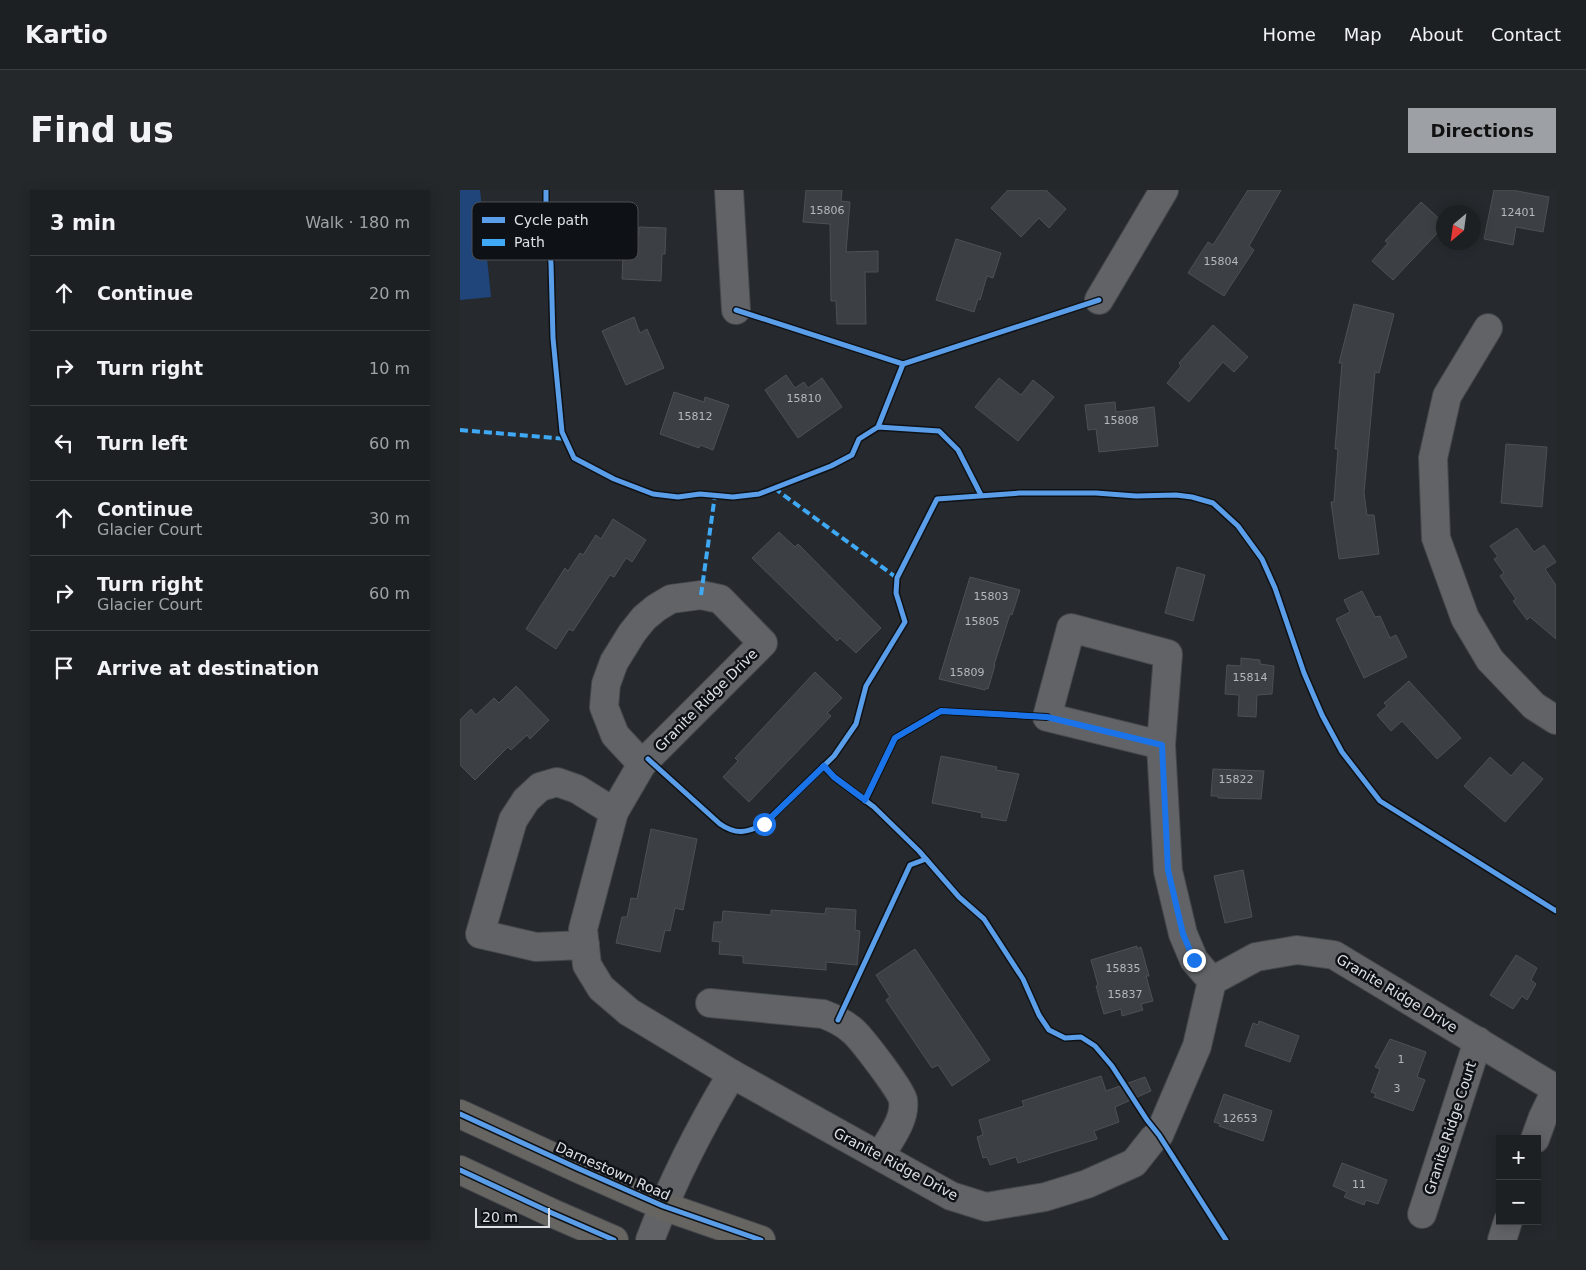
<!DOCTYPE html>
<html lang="en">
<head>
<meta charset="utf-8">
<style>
  body { margin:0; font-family:"DejaVu Sans",sans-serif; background:#25282a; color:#f1f3f6 }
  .controls { position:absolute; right:15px; bottom:15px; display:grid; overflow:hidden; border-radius:0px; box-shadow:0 2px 12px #0003 }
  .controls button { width:45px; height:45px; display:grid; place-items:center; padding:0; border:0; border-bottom:1px solid #3a3e40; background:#1c2022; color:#f1f3f6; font:25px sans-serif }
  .compass { position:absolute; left:976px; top:15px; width:45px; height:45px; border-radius:50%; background:#1c2022; box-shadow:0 2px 12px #0003; rotate:209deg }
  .scale { position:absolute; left:15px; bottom:12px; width:75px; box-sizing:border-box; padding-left:5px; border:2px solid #dde1e6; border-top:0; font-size:14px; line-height:18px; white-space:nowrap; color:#dde1e6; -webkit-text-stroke:4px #0e1115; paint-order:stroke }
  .stop { position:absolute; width:15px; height:15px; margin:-11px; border:4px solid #1a73e8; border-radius:50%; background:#fff }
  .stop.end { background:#1a73e8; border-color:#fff; box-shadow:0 1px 5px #0008 }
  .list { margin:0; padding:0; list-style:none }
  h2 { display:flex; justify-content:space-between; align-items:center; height:65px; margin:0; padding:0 20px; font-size:21px }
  h2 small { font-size:16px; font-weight:400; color:#a0a3a5 }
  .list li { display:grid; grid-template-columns:32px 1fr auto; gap:15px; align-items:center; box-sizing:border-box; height:75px; padding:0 20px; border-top:1px solid #3a3e40 }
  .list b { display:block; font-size:19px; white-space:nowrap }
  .list p { margin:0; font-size:16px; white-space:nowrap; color:#a0a3a5 }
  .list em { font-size:16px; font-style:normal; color:#a0a3a5 }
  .icon { flex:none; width:28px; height:28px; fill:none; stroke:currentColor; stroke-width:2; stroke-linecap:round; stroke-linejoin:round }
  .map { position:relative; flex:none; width:1096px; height:1050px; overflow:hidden; border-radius:0px }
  header { display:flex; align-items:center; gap:30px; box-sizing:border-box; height:70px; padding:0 25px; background:#1c2022; border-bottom:1px solid #3a3e40 }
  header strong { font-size:24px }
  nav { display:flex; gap:28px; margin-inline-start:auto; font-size:18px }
  .intro { display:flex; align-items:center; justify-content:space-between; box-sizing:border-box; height:120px; padding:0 30px }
  h1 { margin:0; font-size:35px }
  .button { padding:12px 22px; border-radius:0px; background:#9da1a6; color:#111; font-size:18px; font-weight:700 }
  main { display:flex; gap:30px; padding:0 30px }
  aside { flex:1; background:#1c2022; border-radius:0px; box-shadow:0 2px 12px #0003 }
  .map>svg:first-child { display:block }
  .green { fill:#1f457a }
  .building { fill:#3c3f43; stroke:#4d5054 }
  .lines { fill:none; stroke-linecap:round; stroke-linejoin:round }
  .minor-casing { stroke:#45484c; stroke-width:30 }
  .major-casing { stroke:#45484c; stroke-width:30 }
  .minor { stroke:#616367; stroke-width:28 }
  .major { stroke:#676562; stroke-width:28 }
  .quiet { stroke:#3fa9f5; stroke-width:4; stroke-dasharray:8 4; stroke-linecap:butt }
  .cycleway-casing { stroke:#0e1115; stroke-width:8 }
  .cycleway { stroke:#5a9eea; stroke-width:5 }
  .route { stroke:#1a73e8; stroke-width:6 }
  .labels { text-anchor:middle; stroke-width:5; stroke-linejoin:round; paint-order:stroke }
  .number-label { font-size:11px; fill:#b5b8bd }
  .street-label { font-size:14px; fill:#dde1e6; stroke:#0e1115 }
  .key { fill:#0e1115; stroke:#4c4f54; stroke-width:1 }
  .key-label { font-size:14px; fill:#dde1e6 }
</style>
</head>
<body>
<header>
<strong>Kartio</strong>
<nav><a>Home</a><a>Map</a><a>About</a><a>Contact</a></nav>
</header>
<div class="intro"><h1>Find us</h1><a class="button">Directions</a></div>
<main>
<aside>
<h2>3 min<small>Walk · 180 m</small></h2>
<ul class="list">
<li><svg class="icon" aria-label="ahead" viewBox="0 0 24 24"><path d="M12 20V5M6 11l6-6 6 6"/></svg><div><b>Continue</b></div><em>20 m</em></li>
<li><svg class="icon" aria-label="right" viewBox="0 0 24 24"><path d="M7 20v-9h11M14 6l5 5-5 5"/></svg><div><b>Turn right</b></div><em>10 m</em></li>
<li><svg class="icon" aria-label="left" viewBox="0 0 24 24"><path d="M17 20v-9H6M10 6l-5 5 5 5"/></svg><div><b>Turn left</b></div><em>60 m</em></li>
<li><svg class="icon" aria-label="ahead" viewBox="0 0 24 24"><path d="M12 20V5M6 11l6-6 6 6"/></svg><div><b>Continue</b><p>Glacier Court</p></div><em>30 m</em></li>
<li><svg class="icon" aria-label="right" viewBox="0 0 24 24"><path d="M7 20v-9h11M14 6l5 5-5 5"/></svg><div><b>Turn right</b><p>Glacier Court</p></div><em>60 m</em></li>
<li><svg class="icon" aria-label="arrive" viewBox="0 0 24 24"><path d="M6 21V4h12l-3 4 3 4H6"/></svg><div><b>Arrive at destination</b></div></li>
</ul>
</aside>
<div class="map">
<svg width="1096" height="1050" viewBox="0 0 1096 1050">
  <rect width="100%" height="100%" fill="#262a2e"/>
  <path class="green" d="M0,0h20l11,107 -31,3z"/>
  <g class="building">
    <path d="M346,0h36l-1,11 9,1 -4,50 32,-1v21h-13l1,52h-29l-1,-23h-5l-1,-77 -27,-2z"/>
    <path d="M548,0h38l20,19 -17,19 -10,-10 -18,19 -30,-29z"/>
    <path d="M788,0h33l-32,56 5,4 -30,46 -36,-23 20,-31 5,3z"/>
    <path d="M1034,0h18l37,7 -6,35 -27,-5 -3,18 -29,-6z"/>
    <path d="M961,12l23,21v3l-51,54 -21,-19 16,-18 -3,-2z"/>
    <path d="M179,37l27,1 -1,26h-3l-1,27 -39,-2 2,-46 15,1z"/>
    <path d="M496,49l45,14 -8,25 -6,-2 -7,24 -2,-1 -4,13 -38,-12z"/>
    <path d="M894,114l40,10 -15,59 -4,-1 -11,121 3,22h7l5,39 -40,5 -8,-57h3l4,-53h-3l7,-86h-3z"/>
    <path d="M174,127l6,16 7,-4 17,39 -38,17 -24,-54z"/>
    <path d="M753,135l35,32 -14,15 -11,-10 -34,40 -22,-19 14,-17 -2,-3z"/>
    <path d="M326,185l9,13 9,-6 4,6 14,-10 20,29 -44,31 -33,-48z"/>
    <path d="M539,188l22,17 12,-15 21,17 -36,44 -43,-34z"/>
    <path d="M214,202l30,10 1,-5 24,8 -16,45 -13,-5 -1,3 -39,-14z"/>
    <path d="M655,212l1,10 38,-5 4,39 -59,6 -3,-23 -8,1 -3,-25z"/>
    <path d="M1046,254l41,3 -5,60 -41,-4z"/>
    <path d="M153,329l33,21 -14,22 -6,-4 -12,19 -4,-2 -37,56 -4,-2 -13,20 -30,-20 39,-61 3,3 12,-18 3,2 13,-20 5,4z"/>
    <path d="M1057,338l17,24 10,-7 12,17 -11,7 11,16v54l-26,-22 -3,3 -14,-19 3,-2 -16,-23 4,-3 -10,-14 4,-2 -8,-11z"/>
    <path d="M319,342l16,15 3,-3 83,84 -25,25 -16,-15 -3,3 -85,-83z"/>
    <path d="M717,377l28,8 -12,46 -28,-8z"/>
    <path d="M510,387l50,13 -8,25 -2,-1 -16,51h1l-7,24 -2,-1 -1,2 -46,-11z"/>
    <path d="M902,401l13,26 5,-1 10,22 6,-3 11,22 -43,21 -28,-59 14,-7 -6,-12z"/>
    <path d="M781,468l19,2v4l14,2 -2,28 -15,1 -1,22 -18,-1 1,-21 -14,-1 2,-29 14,1z"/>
    <path d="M355,482l27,26 -15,15 4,3 -82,86 -26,-25 15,-16 -3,-3z"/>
    <path d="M949,491l52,57 -24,21 -35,-38 -11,10 -14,-16 10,-9 -3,-3z"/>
    <path d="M56,496l33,34 -19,19 -3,-4 -16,15 -3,-3 -33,33 -15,-15v-45l11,-11 5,6 18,-17 5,5z"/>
    <path d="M481,566l56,11 -1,3 23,4 -13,47 -25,-4 1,-4 -50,-10z"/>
    <path d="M1030,567l21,19 12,-14 20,17 -38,43 -41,-36z"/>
    <path d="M753,579l51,2 -3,28 -43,-1v-2h-7z"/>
    <path d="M191,639l46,10 -14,71 -8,-2 -5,23 -5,-1 -5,22 -44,-9 6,-26h5l4,-19 6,1z"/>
    <path d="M783,680l9,47 -27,6 -11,-47z"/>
    <path d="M366,718l30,2 -1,20 5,1 -3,34 -31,-3v8l-83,-7v-7l-24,-2 1,-12 -8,-1 2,-19h8l1,-11 48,4v-5l54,4z"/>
    <path d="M677,756v3l4,-2 8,29h-3l7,25 -12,3 2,6 -21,6 -1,-7 -17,5 -8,-28 2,-1 -7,-25z"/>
    <path d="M455,759l75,111 -38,26 -14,-21 -6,3 -46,-68 4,-3 -14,-22z"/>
    <path d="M1056,765l21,13 -6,12 5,4 -9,16 -5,-4 -9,13 -23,-14z"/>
    <path d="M799,831l40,15 -9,26 -45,-16 8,-23 5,2z"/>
    <path d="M930,849l36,13 -9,25 8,3 -12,31 -39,-14 2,-3 -5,-2 9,-23 -5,-2z"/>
    <path d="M641,886l5,15 39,-14 6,14 -36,16 4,15 -25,9 3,8 -79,24 -2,-6 -26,8 -3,-8 -4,1 -6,-21 6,-2 -4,-15 45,-14 -2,-5z"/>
    <path d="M764,904l48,17 -9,30 -44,-15 1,-2 -6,-2z"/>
    <path d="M882,973l45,17 -9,24 -12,-4 -2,5 -20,-8 3,-5 -14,-6z"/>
  </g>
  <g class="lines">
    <g class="minor-casing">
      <g id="minor">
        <path d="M269,0l7,120"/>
        <path d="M639,110l65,-110"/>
        <path d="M1028,138l-41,68 -14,62 3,80 29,80 25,42 44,46 22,14"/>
        <path d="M701,555l-114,-28 24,-89 97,26 -7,91 7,126 15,63 11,26 18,21"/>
        <path d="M182,574l-27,-29 -11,-28 2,-23 8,-22 18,-29 12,-15 12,-10 15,-9 30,-4 19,4 43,44 -121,121 -28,48 -31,117 4,36 14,23 28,24 103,62 219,122 35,11 59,-10 42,-13 47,-21 19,-24 6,-4 12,-28 26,-61 15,-65 44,-24 41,-7 37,5 222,134"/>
        <path d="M125,755l-49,2 -56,-13 33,-114 13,-20 14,-13 17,-5 20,7 37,23"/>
        <path d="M250,813l113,11c11,4 21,9 30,17 9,8 48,59 50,69 3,20 -14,40 -23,56"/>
        <path d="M1075,949l8,-22 13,-27"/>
        <path d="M962,1024l56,-173"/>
        <path d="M190,1050c22,-58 50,-113 82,-166"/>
        <path d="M1042,1050l6,-19"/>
      </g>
    </g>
    <g class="major-casing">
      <g id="major">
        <path d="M0,924l117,54 86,38 98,34"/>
        <path d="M0,980l92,43 62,27"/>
      </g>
    </g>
    <use href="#minor" class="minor"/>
    <use href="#major" class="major"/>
    <g class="quiet">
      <path d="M0,240l106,9"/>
      <path d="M314,298l123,90"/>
      <path d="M241,405l14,-100"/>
    </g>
    <g class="cycleway-casing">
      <g id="cycleway">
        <path d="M86,0v34l5,39 2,75 9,94 12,26 40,21 39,15 25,3 22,-3 33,3 26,-3 72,-28 21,-11 7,-16 19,-12 61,4 19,19 23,45"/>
        <path d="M276,120l167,54"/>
        <path d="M418,237l25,-63 196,-64"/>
        <path d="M188,569l72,65c16,11 27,9 44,0l70,-68 22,-32 10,-38 39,-64 -9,-29 1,-15 40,-79 83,-6h76l40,3 40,-1 16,2 21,6 25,23 24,33 13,29 29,85 18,42 20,37 38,49 176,110"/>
        <path d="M363,576l11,11 40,30 45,44 40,46 25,22 39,60 16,36 10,15 16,8 16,-1 14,9 17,20 35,54 12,15 67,105"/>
        <path d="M405,611l30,-63 46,-27 106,6"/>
        <path d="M378,830l72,-155 16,-6"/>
        <path d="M0,924l117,54 86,38 98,34"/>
        <path d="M0,980l92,43 62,27"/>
      </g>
    </g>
    <use href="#cycleway" class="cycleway"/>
  </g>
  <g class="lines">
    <path class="route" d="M304,634l60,-58 10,11 31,23 30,-62 46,-27 106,6 115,28 6,125 15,64 11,26"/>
  </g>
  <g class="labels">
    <g class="number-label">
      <text x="367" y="24">15806</text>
      <text x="1058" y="26">12401</text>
      <text x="761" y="75">15804</text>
      <text x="344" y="212">15810</text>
      <text x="235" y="230">15812</text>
      <text x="661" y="234">15808</text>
      <text x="531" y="410">15803</text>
      <text x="522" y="435">15805</text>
      <text x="507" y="486">15809</text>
      <text x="790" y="491">15814</text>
      <text x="776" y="593">15822</text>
      <text x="663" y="782">15835</text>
      <text x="665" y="808">15837</text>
      <text x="941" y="873">1</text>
      <text x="937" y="902">3</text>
      <text x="780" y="932">12653</text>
      <text x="899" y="998">11</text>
    </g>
    <g class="street-label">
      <text transform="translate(246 510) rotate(-45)" y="5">Granite Ridge Drive</text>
      <text transform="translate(937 803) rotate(31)" y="5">Granite Ridge Drive</text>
      <text transform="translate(990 938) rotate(-72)" y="5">Granite Ridge Court</text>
      <text transform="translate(436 974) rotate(28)" y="5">Granite Ridge Drive</text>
      <text transform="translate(153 981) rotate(24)" y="5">Darnestown Road</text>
    </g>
  </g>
  <rect x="12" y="12" width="166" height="58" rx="8" class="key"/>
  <rect x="22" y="27" width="23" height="6" fill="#5a9eea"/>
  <rect x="22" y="49" width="23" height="7" fill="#3fa9f5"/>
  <g class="key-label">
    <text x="54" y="35">Cycle path</text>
    <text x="54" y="57">Path</text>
  </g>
</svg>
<div class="controls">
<button>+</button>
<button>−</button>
</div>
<svg class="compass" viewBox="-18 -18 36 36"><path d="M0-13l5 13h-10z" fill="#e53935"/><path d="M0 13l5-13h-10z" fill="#a0a3a5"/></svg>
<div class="scale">20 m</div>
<div class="stop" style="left:304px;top:634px"></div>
<div class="stop end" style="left:734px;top:770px"></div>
</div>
</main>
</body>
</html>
